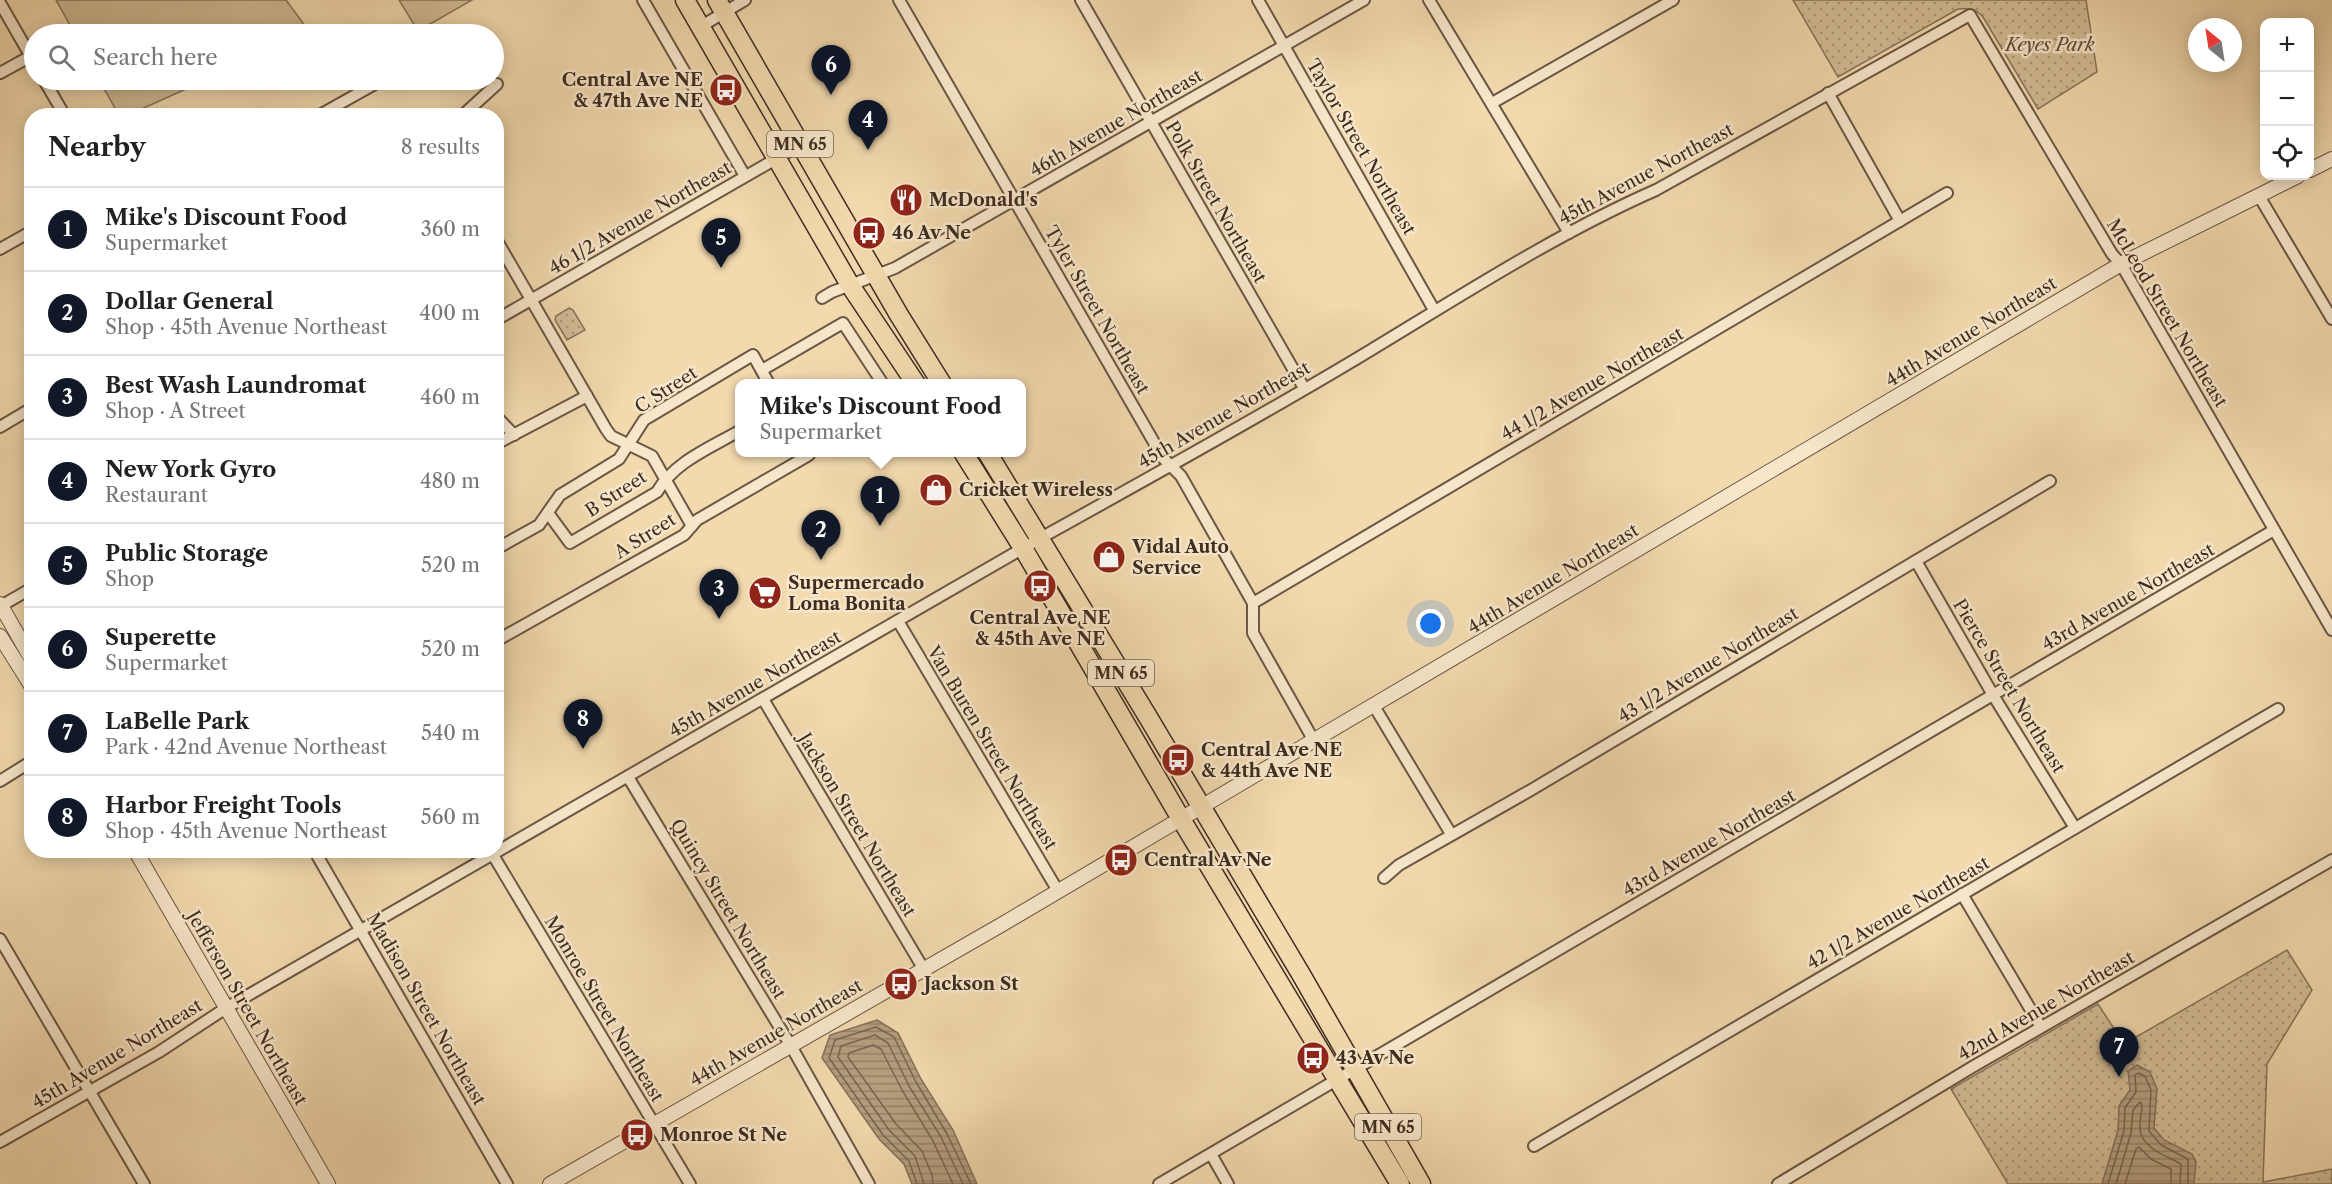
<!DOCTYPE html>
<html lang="en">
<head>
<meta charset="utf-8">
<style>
  body { margin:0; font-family:"Libre Caslon Text",serif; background:#f6f6f6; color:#222 }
  .controls { position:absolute; right:18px; top:18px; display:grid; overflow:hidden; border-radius:12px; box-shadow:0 3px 15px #0003 }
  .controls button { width:54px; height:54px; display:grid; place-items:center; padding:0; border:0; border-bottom:2px solid #e0e0e0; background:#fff; color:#222; font:30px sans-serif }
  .compass { position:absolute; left:2188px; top:18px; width:54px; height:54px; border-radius:50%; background:#fff; box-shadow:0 3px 15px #0003; rotate:330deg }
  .you { position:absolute; left:1431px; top:624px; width:21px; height:21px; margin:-15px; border:4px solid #fff; border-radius:50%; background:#1a73e8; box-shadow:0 0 0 9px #1a73e833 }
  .badge { display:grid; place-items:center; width:39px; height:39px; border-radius:50%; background:#111827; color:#fff; font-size:20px; font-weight:700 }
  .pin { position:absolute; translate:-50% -50px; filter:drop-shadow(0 2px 3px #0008) }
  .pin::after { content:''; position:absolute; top:32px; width:21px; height:18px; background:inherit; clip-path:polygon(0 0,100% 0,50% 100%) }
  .popup { position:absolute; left:735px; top:379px; width:291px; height:78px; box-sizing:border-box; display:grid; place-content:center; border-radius:12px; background:#fff; filter:drop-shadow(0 2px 4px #0005); font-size:20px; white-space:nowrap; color:#767676 }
  .popup b { font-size:22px; color:#222 }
  .popup::after { content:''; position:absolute; left:50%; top:100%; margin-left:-12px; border:12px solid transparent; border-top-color:#fff }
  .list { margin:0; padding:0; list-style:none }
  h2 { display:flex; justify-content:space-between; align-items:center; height:78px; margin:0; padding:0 24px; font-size:26px }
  h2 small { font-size:20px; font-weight:400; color:#767676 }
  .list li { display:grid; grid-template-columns:39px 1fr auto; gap:18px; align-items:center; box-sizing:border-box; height:84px; padding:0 24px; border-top:2px solid #e0e0e0 }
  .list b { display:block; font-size:22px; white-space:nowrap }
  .list p { margin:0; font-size:20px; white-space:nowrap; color:#767676 }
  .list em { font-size:20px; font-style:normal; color:#767676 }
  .icon { flex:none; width:33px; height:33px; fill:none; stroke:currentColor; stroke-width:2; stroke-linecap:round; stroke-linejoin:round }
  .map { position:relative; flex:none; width:2332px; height:1184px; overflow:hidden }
  .search { position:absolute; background:#fff; box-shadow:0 3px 15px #0003; left:24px; top:24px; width:480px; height:66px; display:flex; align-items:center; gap:15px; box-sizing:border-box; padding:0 21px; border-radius:33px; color:#767676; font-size:22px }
  .panel { position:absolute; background:#fff; box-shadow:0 3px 15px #0003; left:24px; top:108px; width:480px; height:750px; border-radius:24px }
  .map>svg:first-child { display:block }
  .grass { fill:url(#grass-dots); stroke:#88745b; stroke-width:1.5 }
  .pitch { fill:#d3bc96; stroke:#88745b; stroke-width:1.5 }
  .water { fill:url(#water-rules); stroke:#847058; stroke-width:1.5 }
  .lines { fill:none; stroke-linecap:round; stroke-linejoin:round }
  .shore { stroke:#78654f; stroke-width:1.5 }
  .minor-casing { stroke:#6a5744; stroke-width:14 }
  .tertiary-casing { stroke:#6a5744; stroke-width:16 }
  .primary-casing { stroke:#3d2c20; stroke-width:21 }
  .minor { stroke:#f7e6ca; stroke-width:10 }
  .tertiary { stroke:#f7e6ca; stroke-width:14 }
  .primary { stroke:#f2d9ae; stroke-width:18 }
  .labels { text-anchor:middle; stroke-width:5; stroke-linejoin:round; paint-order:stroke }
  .shield { fill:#f7e6ca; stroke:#756453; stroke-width:1.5 }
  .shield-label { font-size:16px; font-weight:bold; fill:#3d2c20 }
  .park-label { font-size:18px; font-style:italic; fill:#5b4938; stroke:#f7e6ca }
  .poi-label { font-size:18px; font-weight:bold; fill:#3d2c20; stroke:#f7e6ca; text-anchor:start }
  .street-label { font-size:18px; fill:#3d2c20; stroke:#f7e6ca }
</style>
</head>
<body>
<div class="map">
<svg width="2332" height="1184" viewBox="0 0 2332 1184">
  <defs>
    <pattern id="grass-dots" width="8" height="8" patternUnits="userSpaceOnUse" patternTransform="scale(1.5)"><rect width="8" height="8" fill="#d3bc96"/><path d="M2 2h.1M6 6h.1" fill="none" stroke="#ac997a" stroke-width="1.8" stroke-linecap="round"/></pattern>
    <pattern id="water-rules" width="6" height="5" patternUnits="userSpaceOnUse" patternTransform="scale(1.5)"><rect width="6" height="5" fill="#b49e7e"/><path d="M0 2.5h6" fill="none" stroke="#948167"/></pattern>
  </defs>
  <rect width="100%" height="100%" fill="#f2d9ae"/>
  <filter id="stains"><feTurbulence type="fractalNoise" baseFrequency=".00333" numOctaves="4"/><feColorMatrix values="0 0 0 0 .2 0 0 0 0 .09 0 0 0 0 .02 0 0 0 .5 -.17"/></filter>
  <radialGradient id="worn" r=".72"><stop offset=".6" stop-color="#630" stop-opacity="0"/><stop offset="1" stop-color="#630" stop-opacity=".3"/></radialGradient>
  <g class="grass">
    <path d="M1793,0h293l11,72 -59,37 -55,-92c-8,-9 -14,-9 -25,-8l-120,68z"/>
    <path d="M569,308l4,2 12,20 -18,10 -12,-20 1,-4z"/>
    <path d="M2287,950l25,40 -45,74 -4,118 69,-13v15h-324l-57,-95 147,-85 26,40z"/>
  </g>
  <g class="pitch">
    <path d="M56,0h230l17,23 -2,11h-226z"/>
    <path d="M399,0h73l-54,31z"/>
    <path d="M99,80h107l-80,36 -7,-1z"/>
  </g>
  <g class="water">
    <path d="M877,1020l21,13 23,46 32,51 24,54h-65l-8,-20 -25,-25 -57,-81 8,-23z"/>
    <path d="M2137,1065l13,7 7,17 -3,39 10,12 28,14 4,8 -2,22h-92l16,-54 1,-24 11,-16 -2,-19z"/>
  </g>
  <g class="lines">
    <g class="shore">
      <path d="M917,1184l-8,-23 -26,-26 -54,-77 6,-18 41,-13 18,10 22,45 31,52 24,50"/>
      <path d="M924,1184l-9,-28 -26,-26 -51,-73 3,-11 34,-11 13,8 21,43 32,51 22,47"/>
      <path d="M933,1184l-1,-9 -10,-24 -26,-27 -48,-67 1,-4 24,-8 8,4 21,41 31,51 20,43"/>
      <path d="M2108,1184l16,-53 1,-23 11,-16 -1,-17 3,-2 7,3 6,14 -2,41 12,14 27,14v25"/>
      <path d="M2116,1184l15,-51 2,-23 7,-8 2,3c0,8 -3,17 -2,25 3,19 27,26 41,34l-1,20"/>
      <path d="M2125,1184l11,-35 3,-2 12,12 20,10v15"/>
    </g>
    <g class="minor-casing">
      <g id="minor">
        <path d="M643,0l102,176"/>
        <path d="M899,0l264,458 18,18 72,127v30l61,108"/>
        <path d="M1081,0l223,388"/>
        <path d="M1258,0l176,310"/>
        <path d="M1429,0l140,233"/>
        <path d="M0,3l34,59"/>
        <path d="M700,27l45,-27"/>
        <path d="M0,73l31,-17"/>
        <path d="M44,80l21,36"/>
        <path d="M1828,93l72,128"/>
        <path d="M1492,103l181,-103"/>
        <path d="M318,116l64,-36"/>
        <path d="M462,116l35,-32"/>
        <path d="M2259,196l73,123"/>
        <path d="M496,239l110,190 5,7 41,20 40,70"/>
        <path d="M0,249l32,-18"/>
        <path d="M822,298l10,-6 63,-24 469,-268"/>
        <path d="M496,320l304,-175"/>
        <path d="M762,370l81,-47 40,61"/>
        <path d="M496,416l18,19"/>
        <path d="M0,427l32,-19"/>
        <path d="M496,444l91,-48"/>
        <path d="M548,513l22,30 87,-51c17,-30 53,-44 82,-61"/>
        <path d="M496,549l43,-24 21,-30 59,-36 25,-39 109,-65 16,29"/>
        <path d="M1916,561l77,134 82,133"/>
        <path d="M1253,603l694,-410"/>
        <path d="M1,606l31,-18"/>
        <path d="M898,621l160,270"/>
        <path d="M496,641l188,-106 13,-15 112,-65 -2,-3"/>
        <path d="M763,699l160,269"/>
        <path d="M1374,706l77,128"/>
        <path d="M628,777l163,269 78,138"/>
        <path d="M0,781l32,-20"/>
        <path d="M314,850l193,334"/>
        <path d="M490,850l200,334"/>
        <path d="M1384,878l15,-13 132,-75 519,-309"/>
        <path d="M1962,894l79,133"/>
        <path d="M0,939l144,245"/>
        <path d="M0,1142l159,-90 67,-44 813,-469c111,-62 223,-123 332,-189 93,-56 185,-116 285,-160l314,-175 142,239 9,10 211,366"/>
        <path d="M1534,1146l744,-437"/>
        <path d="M1211,1154l17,30"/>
        <path d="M1159,1184l1115,-654"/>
        <path d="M1778,1184l196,-118 358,-206"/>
      </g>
    </g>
    <g class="tertiary-casing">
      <g id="tertiary">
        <path d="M2310,170l22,-11"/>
        <path d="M0,604l32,56"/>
        <path d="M0,636l32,51"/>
        <path d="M135,850l193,334"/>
        <path d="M550,1184l451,-259 1120,-661 177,-88"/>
      </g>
    </g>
    <g class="primary-casing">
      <g id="primary">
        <path d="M685,0l165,285 66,99"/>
        <path d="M717,0l182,315 43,69"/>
        <path d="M963,452l60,96 158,271 219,365"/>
        <path d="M987,452l161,265 154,259 119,208"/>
      </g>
    </g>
    <use href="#minor" class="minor"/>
    <use href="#tertiary" class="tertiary"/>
    <use href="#primary" class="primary"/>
  </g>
  <defs>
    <g id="bus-disc" transform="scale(1.725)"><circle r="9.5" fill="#8f2418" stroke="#f7e6ca"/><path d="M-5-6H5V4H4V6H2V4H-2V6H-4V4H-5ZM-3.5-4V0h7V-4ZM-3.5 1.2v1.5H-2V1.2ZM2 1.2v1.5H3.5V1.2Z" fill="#fff"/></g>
    <g id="restaurant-disc" transform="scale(1.725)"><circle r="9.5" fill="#8f2418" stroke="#f7e6ca"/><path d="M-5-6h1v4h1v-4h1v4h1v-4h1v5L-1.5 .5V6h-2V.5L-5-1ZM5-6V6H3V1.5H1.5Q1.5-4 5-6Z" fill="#fff"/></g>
    <g id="shop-disc" transform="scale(1.725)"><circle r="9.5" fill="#8f2418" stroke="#f7e6ca"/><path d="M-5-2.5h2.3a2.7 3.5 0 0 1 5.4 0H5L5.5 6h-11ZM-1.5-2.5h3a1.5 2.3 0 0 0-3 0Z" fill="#fff"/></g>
    <g id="supermarket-disc" transform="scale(1.725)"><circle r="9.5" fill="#8f2418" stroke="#f7e6ca"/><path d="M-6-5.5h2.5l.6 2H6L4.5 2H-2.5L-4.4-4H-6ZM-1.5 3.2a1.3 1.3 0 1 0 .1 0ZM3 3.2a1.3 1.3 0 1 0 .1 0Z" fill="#fff"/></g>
  </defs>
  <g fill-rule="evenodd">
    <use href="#bus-disc" x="726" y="90"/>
    <use href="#restaurant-disc" x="906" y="200"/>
    <use href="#bus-disc" x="869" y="233"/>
    <use href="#shop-disc" x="936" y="490"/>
    <use href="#shop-disc" x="1109" y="557"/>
    <use href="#bus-disc" x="1040" y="586"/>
    <use href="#supermarket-disc" x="765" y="593"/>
    <use href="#bus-disc" x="1178" y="760"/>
    <use href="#bus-disc" x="1121" y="860"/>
    <use href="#bus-disc" x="901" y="984"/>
    <use href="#bus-disc" x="1313" y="1058"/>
    <use href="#bus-disc" x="637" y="1135"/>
  </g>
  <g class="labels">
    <g class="shield">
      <rect x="767" y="131" width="66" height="26" rx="4.5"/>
      <rect x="1088" y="660" width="66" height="26" rx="4.5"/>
      <rect x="1355" y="1114" width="66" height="26" rx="4.5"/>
    </g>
    <g class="shield-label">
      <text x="800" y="150">MN 65</text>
      <text x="1121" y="679">MN 65</text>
      <text x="1388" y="1133">MN 65</text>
    </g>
    <g class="park-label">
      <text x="2050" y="51">Keyes Park</text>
    </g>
    <g class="poi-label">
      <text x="703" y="86" text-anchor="end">Central Ave NE<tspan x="703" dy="21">&amp; 47th Ave NE</tspan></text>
      <text x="929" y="206">McDonald's</text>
      <text x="892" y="239">46 Av Ne</text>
      <text x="959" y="496">Cricket Wireless</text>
      <text x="1132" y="553">Vidal Auto<tspan x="1132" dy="21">Service</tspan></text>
      <text x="788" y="589">Supermercado<tspan x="788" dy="21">Loma Bonita</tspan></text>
      <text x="1040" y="624" text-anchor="middle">Central Ave NE<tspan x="1040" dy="21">&amp; 45th Ave NE</tspan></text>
      <text x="1201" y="756">Central Ave NE<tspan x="1201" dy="21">&amp; 44th Ave NE</tspan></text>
      <text x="1144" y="866">Central Av Ne</text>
      <text x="924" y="990">Jackson St</text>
      <text x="1336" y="1064">43 Av Ne</text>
      <text x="660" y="1141">Monroe St Ne</text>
    </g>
    <g class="street-label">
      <text transform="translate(1116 123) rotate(-30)" y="6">46th Avenue Northeast</text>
      <text transform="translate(1361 147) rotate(60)" y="6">Taylor Street Northeast</text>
      <text transform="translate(1646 174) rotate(-28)" y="6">45th Avenue Northeast</text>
      <text transform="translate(1216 202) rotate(60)" y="6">Polk Street Northeast</text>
      <text transform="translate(640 218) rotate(-30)" y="6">46 1/2 Avenue Northeast</text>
      <text transform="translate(1097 310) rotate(60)" y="6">Tyler Street Northeast</text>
      <text transform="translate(2167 313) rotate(59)" y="6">McLeod Street Northeast</text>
      <text transform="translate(1971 332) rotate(-31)" y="6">44th Avenue Northeast</text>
      <text transform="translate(1592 384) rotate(-30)" y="6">44 1/2 Avenue Northeast</text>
      <text transform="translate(666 390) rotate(-33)" y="6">C Street</text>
      <text transform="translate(1224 415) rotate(-30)" y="6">45th Avenue Northeast</text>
      <text transform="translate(616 494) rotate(-33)" y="6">B Street</text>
      <text transform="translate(645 536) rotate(-32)" y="6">A Street</text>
      <text transform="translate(1553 579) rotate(-31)" y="6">44th Avenue Northeast</text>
      <text transform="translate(2128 597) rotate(-30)" y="6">43rd Avenue Northeast</text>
      <text transform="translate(1708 665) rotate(-31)" y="6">43 1/2 Avenue Northeast</text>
      <text transform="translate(755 684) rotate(-30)" y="6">45th Avenue Northeast</text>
      <text transform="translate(2009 686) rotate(59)" y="6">Pierce Street Northeast</text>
      <text transform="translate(992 748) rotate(59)" y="6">Van Buren Street Northeast</text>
      <text transform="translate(857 825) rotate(59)" y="6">Jackson Street Northeast</text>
      <text transform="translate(1709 843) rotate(-30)" y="6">43rd Avenue Northeast</text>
      <text transform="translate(728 909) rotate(59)" y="6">Quincy Street Northeast</text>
      <text transform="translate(1898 913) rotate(-30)" y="6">42 1/2 Avenue Northeast</text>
      <text transform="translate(2046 1006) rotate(-30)" y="6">42nd Avenue Northeast</text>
      <text transform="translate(247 1008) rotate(60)" y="6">Jefferson Street Northeast</text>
      <text transform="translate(426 1009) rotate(60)" y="6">Madison Street Northeast</text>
      <text transform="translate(604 1009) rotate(59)" y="6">Monroe Street Northeast</text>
      <text transform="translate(776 1033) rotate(-30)" y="6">44th Avenue Northeast</text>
      <text transform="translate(117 1054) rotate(-31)" y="6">45th Avenue Northeast</text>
    </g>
  </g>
  <rect width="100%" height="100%" filter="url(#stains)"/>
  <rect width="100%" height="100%" fill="url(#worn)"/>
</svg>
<div class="controls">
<button>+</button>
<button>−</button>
<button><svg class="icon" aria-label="locate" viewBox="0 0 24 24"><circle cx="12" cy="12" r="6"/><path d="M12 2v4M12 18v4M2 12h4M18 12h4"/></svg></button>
</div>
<svg class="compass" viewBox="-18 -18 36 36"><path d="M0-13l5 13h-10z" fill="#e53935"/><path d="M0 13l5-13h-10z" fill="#767676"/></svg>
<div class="you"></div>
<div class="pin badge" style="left:880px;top:526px">1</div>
<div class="popup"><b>Mike's Discount Food</b>Supermarket</div>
<div class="pin badge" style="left:821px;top:560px">2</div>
<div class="pin badge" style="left:719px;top:619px">3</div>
<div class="pin badge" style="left:868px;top:150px">4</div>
<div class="pin badge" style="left:721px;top:268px">5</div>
<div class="pin badge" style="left:831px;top:95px">6</div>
<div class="pin badge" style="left:2119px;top:1077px">7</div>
<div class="pin badge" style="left:583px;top:749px">8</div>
<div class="search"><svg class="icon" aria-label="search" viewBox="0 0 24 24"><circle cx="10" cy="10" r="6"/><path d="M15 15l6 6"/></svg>Search here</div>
<section class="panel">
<h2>Nearby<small>8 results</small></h2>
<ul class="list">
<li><span class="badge">1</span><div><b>Mike's Discount Food</b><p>Supermarket</p></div><em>360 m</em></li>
<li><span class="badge">2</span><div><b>Dollar General</b><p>Shop · 45th Avenue Northeast</p></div><em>400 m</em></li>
<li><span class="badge">3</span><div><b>Best Wash Laundromat</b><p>Shop · A Street</p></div><em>460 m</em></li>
<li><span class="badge">4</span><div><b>New York Gyro</b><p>Restaurant</p></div><em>480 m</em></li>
<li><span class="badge">5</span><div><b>Public Storage</b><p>Shop</p></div><em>520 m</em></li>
<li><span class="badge">6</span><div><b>Superette</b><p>Supermarket</p></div><em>520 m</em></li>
<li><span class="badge">7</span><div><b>LaBelle Park</b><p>Park · 42nd Avenue Northeast</p></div><em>540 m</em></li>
<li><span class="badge">8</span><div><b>Harbor Freight Tools</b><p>Shop · 45th Avenue Northeast</p></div><em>560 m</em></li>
</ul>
</section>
</div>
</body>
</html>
